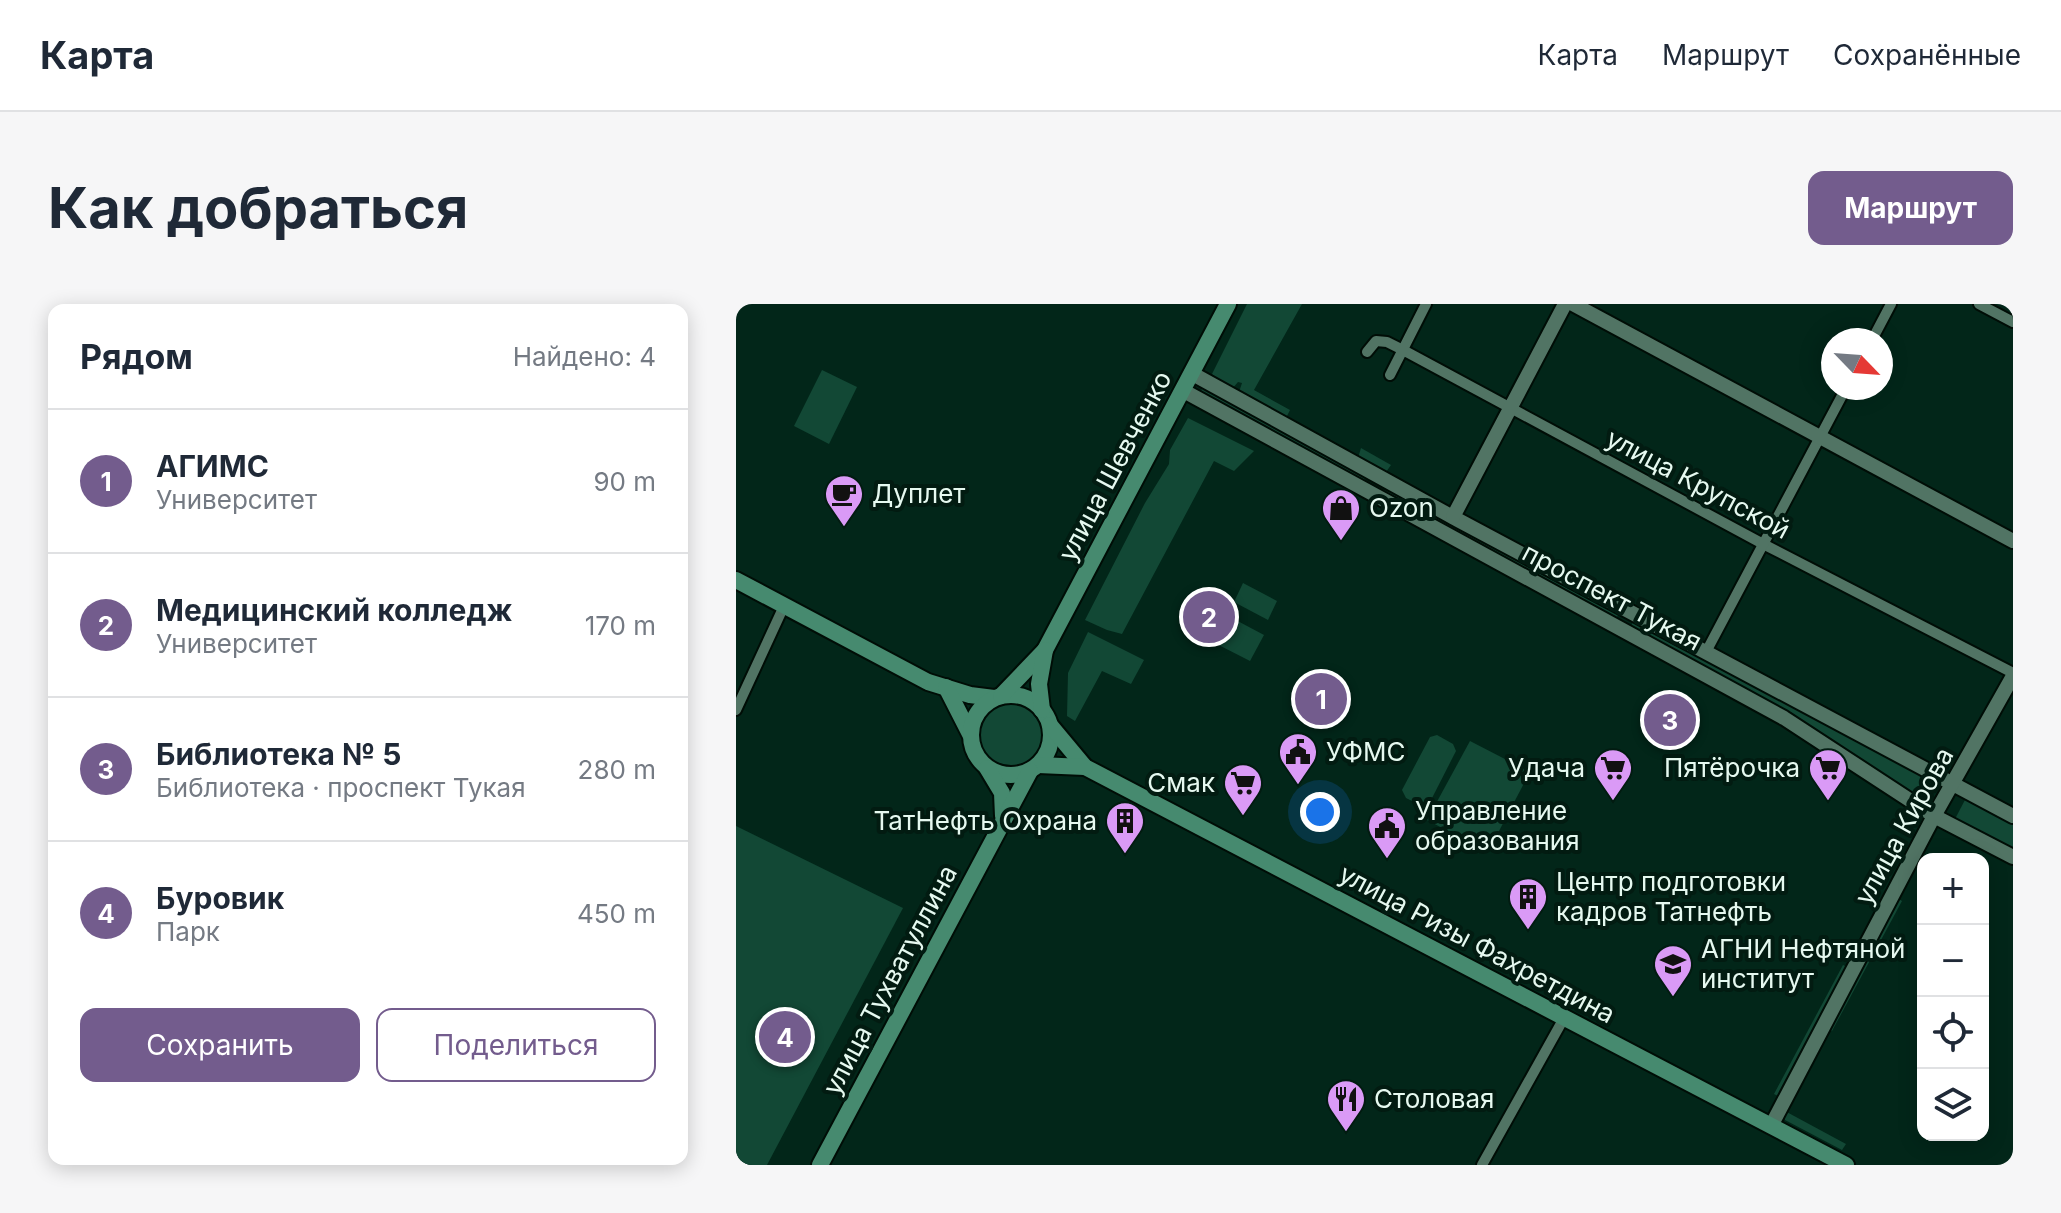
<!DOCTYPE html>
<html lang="ru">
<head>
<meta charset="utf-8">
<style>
  body { margin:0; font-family:Inter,sans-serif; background:#f6f6f7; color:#1f2937 }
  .controls { position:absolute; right:24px; bottom:24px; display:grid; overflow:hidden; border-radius:16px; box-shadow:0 4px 20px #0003 }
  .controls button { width:72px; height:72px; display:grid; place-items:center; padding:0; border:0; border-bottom:2px solid #e0e1e3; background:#fff; color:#1f2937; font:40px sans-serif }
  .compass { position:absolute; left:1085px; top:24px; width:72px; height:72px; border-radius:50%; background:#fff; box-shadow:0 4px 20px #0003; rotate:115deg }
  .you { position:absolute; left:584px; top:508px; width:28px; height:28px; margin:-20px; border:6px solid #fff; border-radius:50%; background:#1a73e8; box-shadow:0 0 0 12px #1a73e833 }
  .badge { display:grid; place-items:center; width:52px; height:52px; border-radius:50%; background:#735c8d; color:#fff; font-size:26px; font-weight:700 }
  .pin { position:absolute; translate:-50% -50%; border:4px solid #fff; box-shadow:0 2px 8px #0006 }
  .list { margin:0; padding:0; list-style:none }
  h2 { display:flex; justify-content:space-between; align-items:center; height:104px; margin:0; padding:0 32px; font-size:34px }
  h2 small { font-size:26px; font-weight:400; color:#747a83 }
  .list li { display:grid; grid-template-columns:52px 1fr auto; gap:24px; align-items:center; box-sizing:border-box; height:144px; padding:0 32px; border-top:2px solid #e0e1e3 }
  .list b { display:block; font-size:30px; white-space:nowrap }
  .list p { margin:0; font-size:26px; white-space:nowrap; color:#747a83 }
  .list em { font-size:26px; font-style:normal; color:#747a83 }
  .actions { display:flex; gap:16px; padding:24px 32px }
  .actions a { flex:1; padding:18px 0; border:2px solid #735c8d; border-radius:16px; text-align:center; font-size:28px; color:#735c8d }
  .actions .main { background:#735c8d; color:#fff }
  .icon { flex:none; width:44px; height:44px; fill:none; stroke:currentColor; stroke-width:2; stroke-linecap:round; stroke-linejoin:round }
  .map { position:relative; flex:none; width:1277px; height:861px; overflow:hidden; border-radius:16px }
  header { display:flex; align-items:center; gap:48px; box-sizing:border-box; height:112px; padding:0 40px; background:#fff; border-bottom:2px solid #e0e1e3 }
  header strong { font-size:38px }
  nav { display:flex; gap:44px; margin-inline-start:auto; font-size:28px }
  .intro { display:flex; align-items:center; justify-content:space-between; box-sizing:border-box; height:192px; padding:0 48px }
  h1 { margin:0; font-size:56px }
  .button { padding:20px 36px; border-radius:16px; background:#735c8d; color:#fff; font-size:28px; font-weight:700 }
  main { display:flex; gap:48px; padding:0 48px }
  aside { flex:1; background:#fff; border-radius:16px; box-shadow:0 4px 20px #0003 }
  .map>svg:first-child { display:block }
  .green { fill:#124835 }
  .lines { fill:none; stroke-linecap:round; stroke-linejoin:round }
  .street-casing { stroke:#000d06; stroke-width:14 }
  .secondary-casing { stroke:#000d06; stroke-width:18 }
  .primary-casing { stroke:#000d06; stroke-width:20 }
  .street { stroke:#517464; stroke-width:10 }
  .secondary { stroke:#517464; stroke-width:14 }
  .primary { stroke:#468a6f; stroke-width:16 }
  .labels { text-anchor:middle; stroke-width:8; stroke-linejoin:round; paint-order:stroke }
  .street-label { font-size:26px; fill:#e6f9f0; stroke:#021b11 }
  .poi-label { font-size:26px; fill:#e6f9f0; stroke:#021b11; text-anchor:start }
</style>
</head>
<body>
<header>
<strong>Карта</strong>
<nav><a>Карта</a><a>Маршрут</a><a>Сохранённые</a></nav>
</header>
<div class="intro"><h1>Как добраться</h1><a class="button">Маршрут</a></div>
<main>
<aside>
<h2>Рядом<small>Найдено: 4</small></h2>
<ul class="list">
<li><span class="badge">1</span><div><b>АГИМС</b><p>Университет</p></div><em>90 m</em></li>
<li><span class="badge">2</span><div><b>Медицинский колледж</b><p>Университет</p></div><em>170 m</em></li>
<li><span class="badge">3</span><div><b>Библиотека № 5</b><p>Библиотека · проспект Тукая</p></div><em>280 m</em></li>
<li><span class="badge">4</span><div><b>Буровик</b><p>Парк</p></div><em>450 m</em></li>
</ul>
<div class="actions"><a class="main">Сохранить</a><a>Поделиться</a></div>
</aside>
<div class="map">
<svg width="1277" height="861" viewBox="0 0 1277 861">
  <rect width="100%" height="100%" fill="#022619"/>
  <g class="green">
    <path d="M511,0h55l-48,86 36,20 -4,8 -47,-26 3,-9 -4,-1 -6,7 -14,-8 -6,-7z"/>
    <path d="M86,66l35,17 -28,57 -35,-18z"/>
    <path d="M467,83h4l159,91 -4,7 -159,-91 -2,-3z"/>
    <path d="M452,114l66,33 -20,20 -20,-10 -92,173 -15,-4 -22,-10 60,-117 24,-39 1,-14z"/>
    <path d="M625,144l30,17 -5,7 -28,-14z"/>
    <path d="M637,182l63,24 184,100 -3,7 -246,-128z"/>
    <path d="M507,279l34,18 -9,19 -34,-18z"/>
    <path d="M481,306l47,25 -14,26 -47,-24z"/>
    <path d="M899,314l303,165 -12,20 -137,-87 -158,-90z"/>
    <path d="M352,328l56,28 -13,24 -29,-13 -27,50 -8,-5 1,-43z"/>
    <circle cx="276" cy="431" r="35"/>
    <path d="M701,431l16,9 3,7 -26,51 -10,3 -14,-7 -4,-8 28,-53z"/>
    <path d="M734,437l60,31 -42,80 -61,-32z"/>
    <path d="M1230,494l47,26v26l-58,-31z"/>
    <path d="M0,522l167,82 -136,257h-31z"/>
    <path d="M1157,592l9,5 -70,130 -8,-5z"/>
    <path d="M1107,661l4,2 -69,129 -4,-2z"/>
    <path d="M1047,806l63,34 -4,6 -57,-30z"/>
  </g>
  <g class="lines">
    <g class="street-casing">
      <g id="street">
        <path d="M1243,0l34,18"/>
        <path d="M1136,36l19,-36"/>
        <path d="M631,48l9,-11 11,1 16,8 362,195 248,128"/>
        <path d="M654,71l36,-71"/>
        <path d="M970,348l140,-264"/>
        <path d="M0,406l48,-104"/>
        <path d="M746,861l82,-147"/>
      </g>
    </g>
    <g class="secondary-casing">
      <g id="secondary">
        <path d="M837,0l440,237"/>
        <path d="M455,69l267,147 555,296"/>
        <path d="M446,86l602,328 150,98 79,41"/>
        <path d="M717,213l112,-213"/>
        <path d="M1035,822l163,-310 79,-140"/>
      </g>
    </g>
    <g class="primary-casing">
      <g id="primary">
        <path d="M0,276l192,102 42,13 24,3"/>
        <path d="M210,383l24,47"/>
        <circle cx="275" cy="431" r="40"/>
        <path d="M265,392l44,-46 183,-346"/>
        <path d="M306,406l-3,-26 6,-34"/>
        <path d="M314,421l35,42 761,398"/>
        <path d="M302,461l47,2"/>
        <path d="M251,464l15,25 1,23"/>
        <path d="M84,861l210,-394"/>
      </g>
    </g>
    <use href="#street" class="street"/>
    <use href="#secondary" class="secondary"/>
    <use href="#primary" class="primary"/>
  </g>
  <defs>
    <g id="cafe-pin" transform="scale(2)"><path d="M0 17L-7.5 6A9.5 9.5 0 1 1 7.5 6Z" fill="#da9af6" stroke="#021b11"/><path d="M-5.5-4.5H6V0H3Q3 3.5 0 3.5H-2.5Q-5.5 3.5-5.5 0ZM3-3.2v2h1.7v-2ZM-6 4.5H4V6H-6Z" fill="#111"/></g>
    <g id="shop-pin" transform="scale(2)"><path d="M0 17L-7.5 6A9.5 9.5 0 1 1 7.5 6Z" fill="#da9af6" stroke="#021b11"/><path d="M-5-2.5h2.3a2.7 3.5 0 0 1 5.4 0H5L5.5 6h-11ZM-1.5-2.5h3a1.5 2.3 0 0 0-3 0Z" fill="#111"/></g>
    <g id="civic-pin" transform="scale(2)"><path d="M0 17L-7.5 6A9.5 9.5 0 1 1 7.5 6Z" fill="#da9af6" stroke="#021b11"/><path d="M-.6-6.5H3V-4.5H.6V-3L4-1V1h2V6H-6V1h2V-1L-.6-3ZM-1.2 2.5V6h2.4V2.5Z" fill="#111"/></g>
    <g id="supermarket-pin" transform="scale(2)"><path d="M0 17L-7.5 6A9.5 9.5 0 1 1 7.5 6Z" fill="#da9af6" stroke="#021b11"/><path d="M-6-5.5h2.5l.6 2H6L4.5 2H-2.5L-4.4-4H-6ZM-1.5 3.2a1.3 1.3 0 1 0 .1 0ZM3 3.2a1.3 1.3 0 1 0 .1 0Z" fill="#111"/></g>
    <g id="building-pin" transform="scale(2)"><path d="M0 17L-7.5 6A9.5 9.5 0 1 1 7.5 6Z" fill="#da9af6" stroke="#021b11"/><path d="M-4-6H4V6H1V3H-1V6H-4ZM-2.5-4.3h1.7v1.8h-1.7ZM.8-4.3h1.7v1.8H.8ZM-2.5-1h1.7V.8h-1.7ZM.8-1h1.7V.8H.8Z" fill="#111"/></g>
    <g id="university-pin" transform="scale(2)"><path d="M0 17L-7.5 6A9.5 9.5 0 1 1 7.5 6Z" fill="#da9af6" stroke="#021b11"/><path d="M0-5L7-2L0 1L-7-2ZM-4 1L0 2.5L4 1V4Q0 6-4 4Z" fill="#111"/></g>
    <g id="restaurant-pin" transform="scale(2)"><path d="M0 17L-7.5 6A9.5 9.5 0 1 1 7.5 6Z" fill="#da9af6" stroke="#021b11"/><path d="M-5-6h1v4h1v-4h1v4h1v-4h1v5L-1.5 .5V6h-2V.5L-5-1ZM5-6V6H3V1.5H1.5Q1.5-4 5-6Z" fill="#111"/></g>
  </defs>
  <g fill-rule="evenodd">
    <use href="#cafe-pin" x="108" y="190"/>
    <use href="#shop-pin" x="605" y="204"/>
    <use href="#civic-pin" x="562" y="448"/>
    <use href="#supermarket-pin" x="877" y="464"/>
    <use href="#supermarket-pin" x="1092" y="464"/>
    <use href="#supermarket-pin" x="507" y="479"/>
    <use href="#building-pin" x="389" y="517"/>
    <use href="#civic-pin" x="651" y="522"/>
    <use href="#building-pin" x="792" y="593"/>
    <use href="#university-pin" x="937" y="660"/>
    <use href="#restaurant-pin" x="610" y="795"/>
  </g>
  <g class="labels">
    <g class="street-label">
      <text transform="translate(379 162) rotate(-62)" y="9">улица Шевченко</text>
      <text transform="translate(962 180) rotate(28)" y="9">улица Крупской</text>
      <text transform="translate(876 293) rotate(28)" y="9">проспект Тукая</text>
      <text transform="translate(1168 522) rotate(-61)" y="9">улица Кирова</text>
      <text transform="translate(741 640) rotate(28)" y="9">улица Ризы Фахретдина</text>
      <text transform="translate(154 676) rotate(-62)" y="9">улица Тухватуллина</text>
    </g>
    <g class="poi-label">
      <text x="136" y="199">Дуплет</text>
      <text x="633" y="213">Ozon</text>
      <text x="590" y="457">УФМС</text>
      <text x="849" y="473" text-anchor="end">Удача</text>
      <text x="1064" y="473" text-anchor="end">Пятёрочка</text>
      <text x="479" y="488" text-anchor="end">Смак</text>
      <text x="679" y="516">Управление<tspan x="679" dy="30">образования</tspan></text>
      <text x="361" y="526" text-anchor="end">ТатНефть Охрана</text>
      <text x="820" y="587">Центр подготовки<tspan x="820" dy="30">кадров Татнефть</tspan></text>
      <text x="965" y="654">АГНИ Нефтяной<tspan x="965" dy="30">институт</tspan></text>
      <text x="638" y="804">Столовая</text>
    </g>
  </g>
</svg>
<div class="controls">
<button>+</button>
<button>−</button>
<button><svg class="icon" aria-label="locate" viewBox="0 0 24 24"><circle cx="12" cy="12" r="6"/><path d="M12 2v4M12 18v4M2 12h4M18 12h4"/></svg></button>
<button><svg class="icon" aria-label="layers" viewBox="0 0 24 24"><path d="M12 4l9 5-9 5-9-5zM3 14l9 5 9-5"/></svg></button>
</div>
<svg class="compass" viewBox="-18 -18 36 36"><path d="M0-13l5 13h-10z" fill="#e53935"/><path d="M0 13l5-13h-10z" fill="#747a83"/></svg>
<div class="you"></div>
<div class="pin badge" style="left:585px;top:395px">1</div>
<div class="pin badge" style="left:473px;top:313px">2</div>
<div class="pin badge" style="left:934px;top:416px">3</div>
<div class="pin badge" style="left:49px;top:733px">4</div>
</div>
</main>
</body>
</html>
